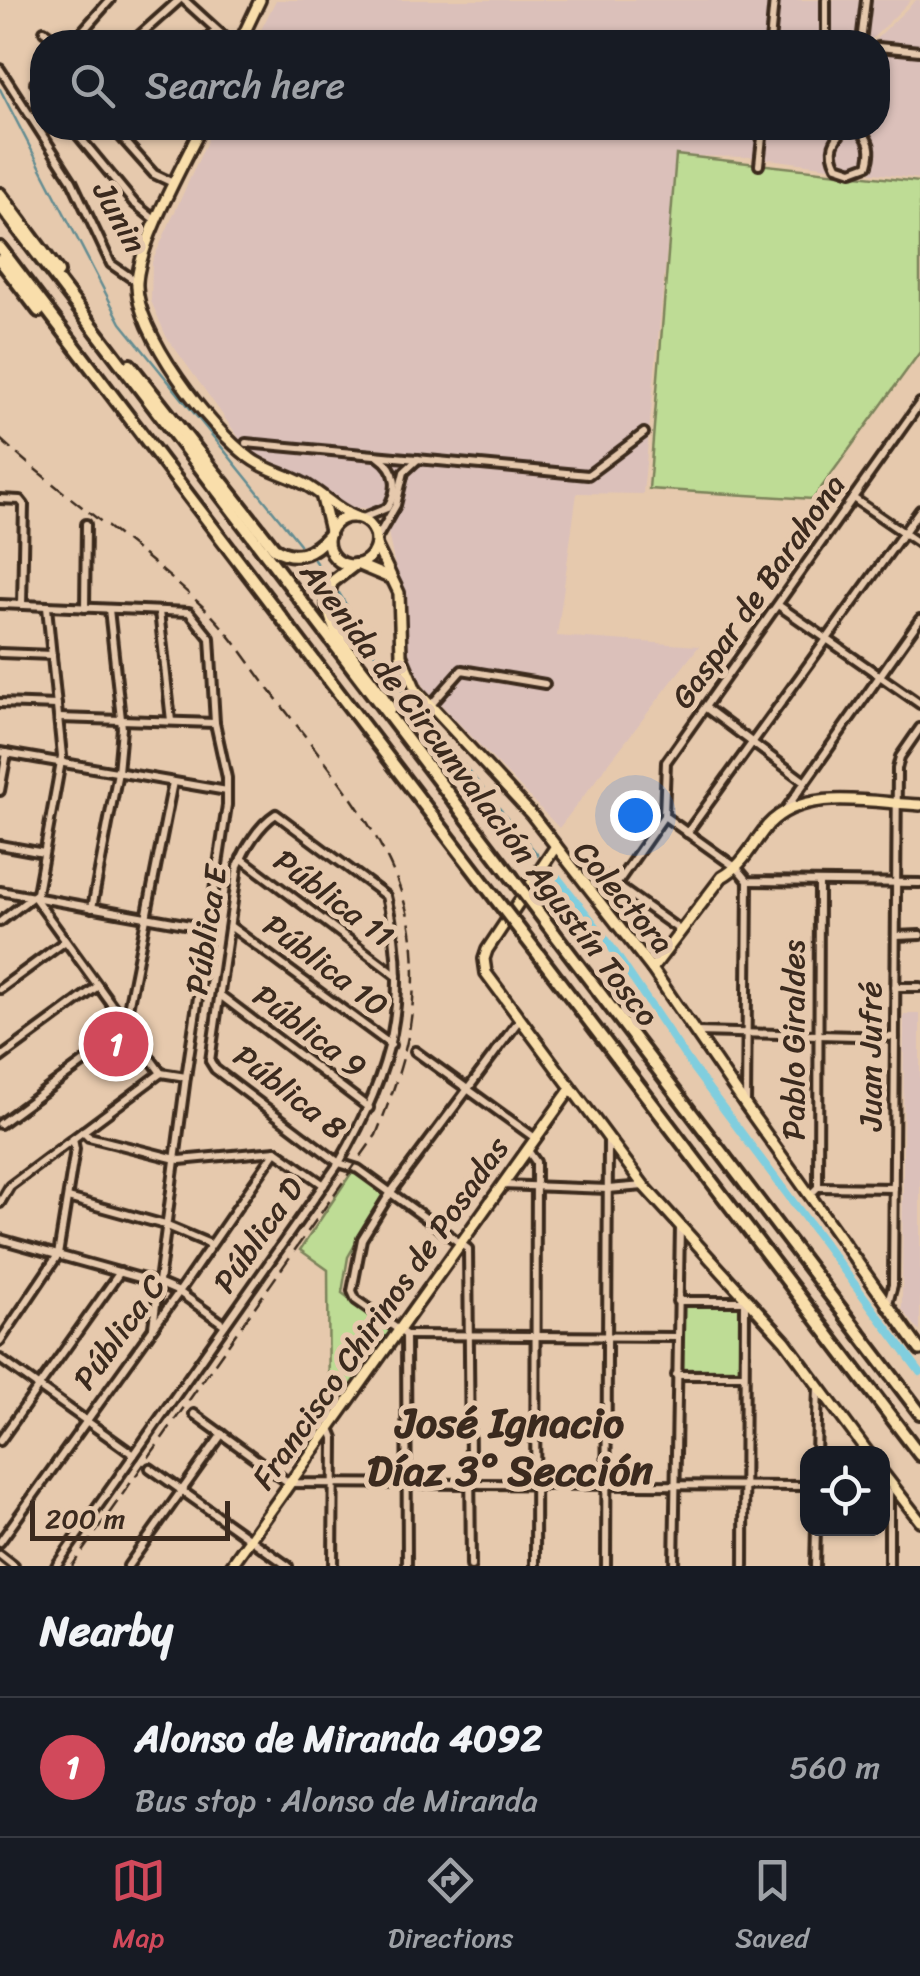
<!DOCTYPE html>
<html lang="en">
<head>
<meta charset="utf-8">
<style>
  body { margin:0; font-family:Sriracha,sans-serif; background:#20242c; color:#f1f3f6 }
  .controls { position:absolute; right:30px; bottom:30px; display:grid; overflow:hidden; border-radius:20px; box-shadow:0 2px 8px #0004 }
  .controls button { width:90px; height:90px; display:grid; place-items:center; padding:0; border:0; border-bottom:2px solid #363941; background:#171b24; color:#f1f3f6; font:50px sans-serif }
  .scale { position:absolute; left:30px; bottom:25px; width:200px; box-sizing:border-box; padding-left:10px; border:5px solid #3b2a1e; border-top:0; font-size:28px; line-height:35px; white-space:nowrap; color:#3b2a1e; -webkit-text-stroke:8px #e6c9ad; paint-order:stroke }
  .you { position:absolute; left:635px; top:815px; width:35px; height:35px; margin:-25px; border:8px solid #fff; border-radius:50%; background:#1a73e8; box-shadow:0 0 0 15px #1a73e833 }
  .badge { display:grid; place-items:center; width:65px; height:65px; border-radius:50%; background:#d1495b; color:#fff; font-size:32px; font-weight:700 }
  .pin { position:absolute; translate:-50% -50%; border:5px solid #fff; box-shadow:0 2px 10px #0006 }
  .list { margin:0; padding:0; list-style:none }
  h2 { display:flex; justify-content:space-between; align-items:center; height:130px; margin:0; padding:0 40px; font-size:42px }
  h2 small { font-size:32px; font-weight:400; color:#9ea1a6 }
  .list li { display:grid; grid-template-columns:65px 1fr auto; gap:30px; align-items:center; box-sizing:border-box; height:140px; padding:0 40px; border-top:2px solid #363941 }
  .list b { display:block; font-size:38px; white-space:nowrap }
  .list p { margin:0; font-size:32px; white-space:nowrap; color:#9ea1a6 }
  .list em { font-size:32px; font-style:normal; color:#9ea1a6 }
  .icon { flex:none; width:55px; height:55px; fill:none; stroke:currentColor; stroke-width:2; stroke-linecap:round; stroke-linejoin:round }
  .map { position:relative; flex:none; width:920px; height:1566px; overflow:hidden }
  .search { position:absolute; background:#171b24; box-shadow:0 2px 8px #0004; left:30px; right:30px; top:30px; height:110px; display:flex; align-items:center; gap:25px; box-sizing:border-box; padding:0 35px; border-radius:40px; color:#9ea1a6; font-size:38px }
  .sheet { height:270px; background:#171b24 }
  nav { display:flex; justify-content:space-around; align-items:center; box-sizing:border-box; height:140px; border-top:2px solid #363941; background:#171b24; font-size:28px; color:#9ea1a6 }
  nav a { display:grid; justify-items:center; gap:5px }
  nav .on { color:#d1495b }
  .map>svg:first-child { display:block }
  .built { fill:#dbc0ba }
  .green { fill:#bedc95; stroke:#7c835a; stroke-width:2.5 }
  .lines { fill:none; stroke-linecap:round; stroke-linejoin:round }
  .stream { stroke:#648c91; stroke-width:2.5 }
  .canal { stroke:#80cede; stroke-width:8 }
  .minor-casing { stroke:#3b2a1e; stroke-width:14 }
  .major-casing { stroke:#3b2a1e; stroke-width:16 }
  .highway-casing { stroke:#3b2a1e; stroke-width:18 }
  .minor { stroke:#e6c9ad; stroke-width:6 }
  .major { stroke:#f9deab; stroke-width:9 }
  .highway { stroke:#f9deab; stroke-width:10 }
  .rail { stroke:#3b2a1e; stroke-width:2.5; stroke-dasharray:15 8; stroke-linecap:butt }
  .highway-bridge-casing { stroke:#3b2a1e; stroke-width:18; stroke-linecap:butt }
  .highway-bridge { stroke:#f9deab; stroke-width:10 }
  .labels { text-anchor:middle; stroke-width:10; stroke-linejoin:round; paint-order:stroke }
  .street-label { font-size:32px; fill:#3b2a1e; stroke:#e6c9ad }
  .district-label { font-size:42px; font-weight:bold; fill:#3b2a1e; stroke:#e6c9ad }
</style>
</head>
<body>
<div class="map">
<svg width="920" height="1566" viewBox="0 0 920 1566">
  <rect width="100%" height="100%" fill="#e6c9ad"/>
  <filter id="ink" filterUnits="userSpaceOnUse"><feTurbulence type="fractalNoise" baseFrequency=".01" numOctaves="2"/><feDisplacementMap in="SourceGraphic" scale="20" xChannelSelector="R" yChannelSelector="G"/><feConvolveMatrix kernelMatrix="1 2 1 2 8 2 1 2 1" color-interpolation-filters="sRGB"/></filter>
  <g filter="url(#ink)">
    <g class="built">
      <path d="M276,0h635l-42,42h-614z"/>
      <path d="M916,0h4v179l-166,-22 -78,-1 -33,338 -66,-1 -20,143 142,10 -140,182 -133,-139 -21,-32 -2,-19 4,-33 -11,-33 -10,-50 -11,-13 -33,-2 -24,-22 -71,-36 -81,-113 -15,-35 1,-39 61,-134h665v-86h-5z"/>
      <path d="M904,1014h16v318l-18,-23z"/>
    </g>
    <g class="green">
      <path d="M676,155l244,27v170l-107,147 -164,-10z"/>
      <path d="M354,1169l31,23 -37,65 -6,36 50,38 -63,88 -1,-149 -28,-20z"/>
      <path d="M681,1305l59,1 -1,63h-58z"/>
    </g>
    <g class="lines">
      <g class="stream">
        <path d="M0,89l121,234 179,221"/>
        <path d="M314,560l10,14"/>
        <path d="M339,593l45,76 154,186"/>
      </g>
      <path class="canal" d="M557,877l46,58 90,133 227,304"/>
      <g class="minor-casing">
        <g id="minor">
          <path d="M184,0l46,42"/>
          <path d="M826,0v39l16,3"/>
          <path d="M44,31l15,11"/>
          <path d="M73,42l37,-42"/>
          <path d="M132,42l47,-42"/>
          <path d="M204,42l11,-11"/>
          <path d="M770,42l4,-42"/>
          <path d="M861,42l5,-42"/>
          <path d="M878,47l42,4"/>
          <path d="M0,69l72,112 39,83 26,18"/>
          <path d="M35,83l7,8"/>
          <path d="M72,128l62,75 22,18"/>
          <path d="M113,128l41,46 19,9"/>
          <path d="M845,128c-11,13 -17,21 -8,38l15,5 16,-6c5,-16 2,-24 -9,-37"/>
          <path d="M759,165l4,-37"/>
          <path d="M246,443l342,32 56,-42"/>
          <path d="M853,498l67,46"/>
          <path d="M0,499l20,1 4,5 -2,100"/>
          <path d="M360,519l27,-11c12,-18 11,-38 -8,-51"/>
          <path d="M376,540l20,-35 8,-33 14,-13"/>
          <path d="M0,604l189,8 21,26 5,85 12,55v27l-41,272 -33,250"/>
          <path d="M778,605l142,99"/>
          <path d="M85,608l1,-84"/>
          <path d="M159,611l12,110"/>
          <path d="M0,653l52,2"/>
          <path d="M0,703l57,2"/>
          <path d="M431,705l31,-35 83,14"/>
          <path d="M706,708l99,74"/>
          <path d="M59,718l156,5"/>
          <path d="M0,752l227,39"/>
          <path d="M0,791l7,-38"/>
          <path d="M786,809l134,-190"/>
          <path d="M664,816l74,53 10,12 172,2"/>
          <path d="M687,833l233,-323"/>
          <path d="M0,845l44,8"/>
          <path d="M241,858l156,118"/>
          <path d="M581,860l100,71"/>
          <path d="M616,885l48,-69 2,-54 254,-359"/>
          <path d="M0,891l207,37"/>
          <path d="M34,897l127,176 25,4"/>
          <path d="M92,908l26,-136 4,-44 -13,-119"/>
          <path d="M0,922l37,-29 25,-137 -15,-149"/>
          <path d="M230,926l161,119"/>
          <path d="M896,936l24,-1"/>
          <path d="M895,987h25"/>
          <path d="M0,989l64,-47"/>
          <path d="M220,995l149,113"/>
          <path d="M125,1024l48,-242"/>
          <path d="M697,1032l198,5"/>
          <path d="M415,1051l120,87"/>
          <path d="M0,1058l98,-72"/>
          <path d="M746,1104l2,-223"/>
          <path d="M0,1124l129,-95"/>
          <path d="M83,1131l6,6 91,23 96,-9 48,34"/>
          <path d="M527,1149l9,13 -1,404"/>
          <path d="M502,1185l106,4 36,-3"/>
          <path d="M818,1187l76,1"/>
          <path d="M810,1195l8,-8 1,-305"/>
          <path d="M68,1198l97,27 45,19"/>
          <path d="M0,1203l10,-17 151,-113"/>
          <path d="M0,1239l158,44 21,9 46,33"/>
          <path d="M677,1301h68"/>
          <path d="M887,1307l6,-22 4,-516 3,-12 20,-29"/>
          <path d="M406,1335l-50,-35 -4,-9 10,-52 29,-47 129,-173"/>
          <path d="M406,1335l271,2"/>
          <path d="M406,1335l1,231"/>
          <path d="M0,1341l58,-86 17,-106 -2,-10"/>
          <path d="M0,1359l134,96"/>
          <path d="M676,1375h68"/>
          <path d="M194,1414l95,69 519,3"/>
          <path d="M330,1428l4,10 -1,128"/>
          <path d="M0,1441l120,-169"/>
          <path d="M816,1454l2,-68"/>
          <path d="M150,1468l138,98"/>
          <path d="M882,1486l7,7v73"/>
          <path d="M0,1542l179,-250 97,-141"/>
          <path d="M0,1555l14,11"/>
          <path d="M56,1566l283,-403c52,-90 73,-164 47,-267l-110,-82c-17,11 -31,34 -38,52l-28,195 5,8 124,94 19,6 110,80 3,317"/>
          <path d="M128,1566l94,-132"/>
          <path d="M606,1566l2,-426"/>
          <path d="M674,1566l6,-340"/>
          <path d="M744,1566l1,-265 3,-2"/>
          <path d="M815,1566l1,-38"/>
        </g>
      </g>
      <g class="major-casing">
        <g id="major">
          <path d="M240,42l20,-42"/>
          <path d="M201,128c-18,37 -62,116 -64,154 -3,49 74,148 113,176 18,14 42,17 61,30 16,10 26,22 44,29"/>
          <path d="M322,498l8,33"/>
          <circle cx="352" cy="541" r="24"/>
          <path d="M376,545l23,48 2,62 15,35 115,124 121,155 94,137 174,244"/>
          <path d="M359,565l31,13"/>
          <path d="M556,846l-69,104 -3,9 2,14 158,213 141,155 84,113"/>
          <path d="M652,969l70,-92c22,-12 30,-33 46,-52 36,-39 105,-22 152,-20"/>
          <path d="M882,1472l38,49"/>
          <path d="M231,1566l339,-476"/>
        </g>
      </g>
      <g class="highway-casing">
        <g id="highway">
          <path d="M0,194l58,78"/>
          <path d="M0,205l511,671"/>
          <path d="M0,248l495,650"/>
          <path d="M0,260l39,51"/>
          <path d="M130,365l144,183c22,14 39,5 55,-13"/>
          <path d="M354,565l-22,17c-19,47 39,89 58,127"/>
          <path d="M554,933l366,480"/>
          <path d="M539,955l381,500"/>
        </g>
      </g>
      <use href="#minor" class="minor"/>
      <use href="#major" class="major"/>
      <use href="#highway" class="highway"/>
      <path class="rail" d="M0,439c64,58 137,106 200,165 28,25 49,59 72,89 56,75 135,159 141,257 5,72 -11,120 -37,185l-304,431"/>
      <g class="highway-bridge-casing">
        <g id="highway-bridge">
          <path d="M511,876l43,57"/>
          <path d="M495,898l44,57"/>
        </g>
      </g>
      <use href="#highway-bridge" class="highway-bridge"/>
    </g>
  </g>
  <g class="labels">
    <g class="street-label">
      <text transform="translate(120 217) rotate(61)" y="11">Junin</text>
      <text transform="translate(758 591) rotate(-55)" y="11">Gaspar de Barahona</text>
      <text transform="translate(480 794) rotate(53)" y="11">Avenida de Circunvalación Agustín Tosco</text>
      <text transform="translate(624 897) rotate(50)" y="11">Colectora</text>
      <text transform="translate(334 898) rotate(37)" y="11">Pública 11</text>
      <text transform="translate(206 930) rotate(-81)" y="11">Pública E</text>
      <text transform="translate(326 965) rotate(37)" y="11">Pública 10</text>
      <text transform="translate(310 1031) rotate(37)" y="11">Pública 9</text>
      <text transform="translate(793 1040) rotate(-90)" y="11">Pablo Giraldes</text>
      <text transform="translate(870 1056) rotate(-90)" y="11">Juan Jufré</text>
      <text transform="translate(290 1092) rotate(38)" y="11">Pública 8</text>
      <text transform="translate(258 1235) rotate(-55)" y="11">Pública D</text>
      <text transform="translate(380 1313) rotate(-55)" y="11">Francisco Chirinos de Posadas</text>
      <text transform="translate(119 1332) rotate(-54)" y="11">Pública C</text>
    </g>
    <g class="district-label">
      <text x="510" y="1437">José Ignacio<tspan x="510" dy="48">Díaz 3° Sección</tspan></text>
    </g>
  </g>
</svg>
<div class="controls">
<button><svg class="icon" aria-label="locate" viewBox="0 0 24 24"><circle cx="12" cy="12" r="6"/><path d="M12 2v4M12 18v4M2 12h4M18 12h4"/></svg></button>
</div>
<div class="scale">200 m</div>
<div class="you"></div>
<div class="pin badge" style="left:116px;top:1044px">1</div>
<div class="search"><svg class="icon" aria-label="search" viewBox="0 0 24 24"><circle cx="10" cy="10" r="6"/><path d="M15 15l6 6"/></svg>Search here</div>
</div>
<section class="sheet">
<h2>Nearby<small></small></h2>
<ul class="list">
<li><span class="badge">1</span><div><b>Alonso de Miranda 4092</b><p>Bus stop · Alonso de Miranda</p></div><em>560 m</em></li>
</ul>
</section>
<nav>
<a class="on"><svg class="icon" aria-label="map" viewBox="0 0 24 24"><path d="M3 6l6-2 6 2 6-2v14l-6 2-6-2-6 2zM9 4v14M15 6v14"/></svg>Map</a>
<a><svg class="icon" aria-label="directions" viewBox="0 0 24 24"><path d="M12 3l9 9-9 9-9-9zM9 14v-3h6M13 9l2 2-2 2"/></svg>Directions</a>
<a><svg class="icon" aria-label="saved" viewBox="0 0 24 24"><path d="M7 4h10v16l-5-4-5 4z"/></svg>Saved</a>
</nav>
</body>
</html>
